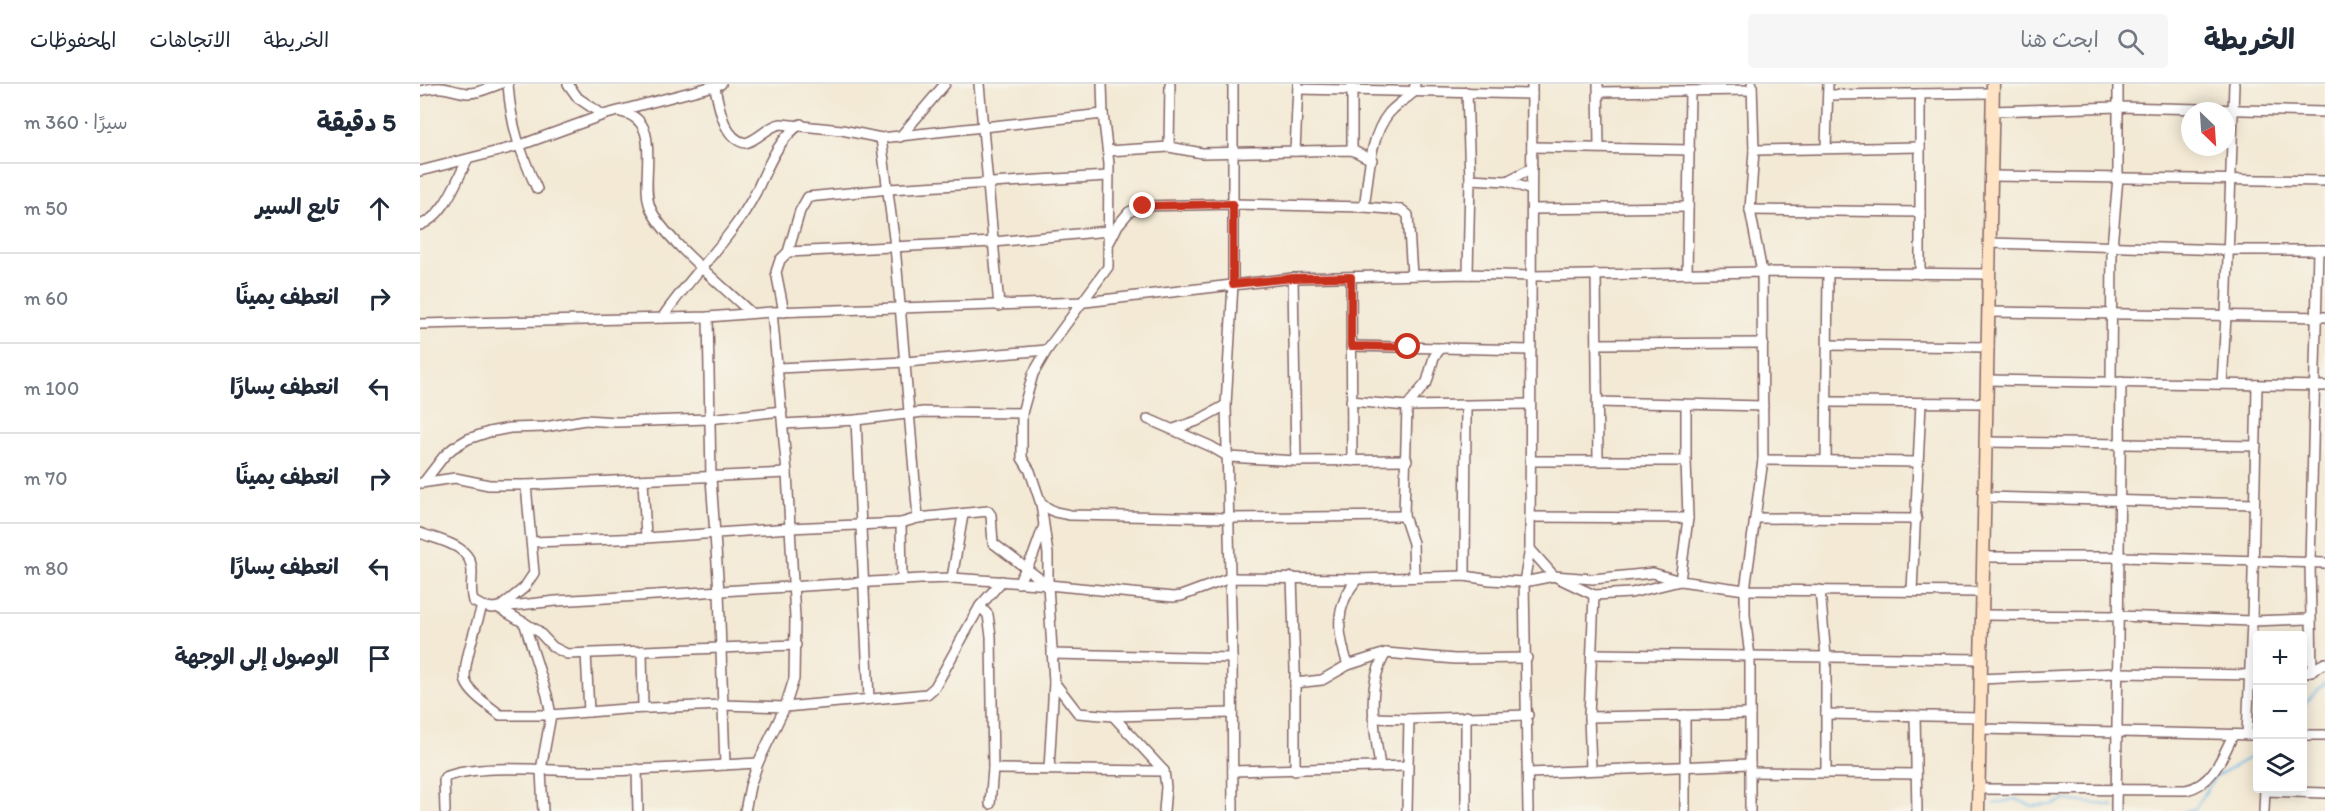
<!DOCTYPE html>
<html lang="ar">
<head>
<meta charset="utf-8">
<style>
  body { margin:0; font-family:Itim,"Playpen Sans Arabic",sans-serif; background:#f6f6f7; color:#1f2937; direction:rtl }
  .controls { position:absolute; right:18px; bottom:18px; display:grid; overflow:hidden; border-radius:6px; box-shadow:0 3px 15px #0003 }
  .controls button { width:54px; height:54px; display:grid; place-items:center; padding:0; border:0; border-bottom:2px solid #e0e1e3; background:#fff; color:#1f2937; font:30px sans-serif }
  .compass { position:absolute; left:1761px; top:18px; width:54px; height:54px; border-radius:50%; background:#fff; box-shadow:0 3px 15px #0003; rotate:155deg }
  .stop { position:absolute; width:18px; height:18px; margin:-14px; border:4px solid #c8321e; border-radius:50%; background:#fff }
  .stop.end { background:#c8321e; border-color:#fff; box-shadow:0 2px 6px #0008 }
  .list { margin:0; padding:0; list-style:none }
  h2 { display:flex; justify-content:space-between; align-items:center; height:78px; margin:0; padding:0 24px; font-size:26px }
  h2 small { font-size:20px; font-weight:400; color:#747a83 }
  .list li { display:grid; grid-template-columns:39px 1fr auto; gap:18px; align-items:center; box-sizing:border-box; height:90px; padding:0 24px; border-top:2px solid #e0e1e3 }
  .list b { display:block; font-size:22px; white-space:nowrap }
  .list em { font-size:20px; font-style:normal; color:#747a83 }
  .icon { flex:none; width:33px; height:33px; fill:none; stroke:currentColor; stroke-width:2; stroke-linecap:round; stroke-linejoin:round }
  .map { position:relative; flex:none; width:1905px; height:727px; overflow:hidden; direction:ltr }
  header { display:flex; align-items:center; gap:36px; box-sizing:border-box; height:84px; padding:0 30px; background:#fff; border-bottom:2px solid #e0e1e3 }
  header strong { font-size:28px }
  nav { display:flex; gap:33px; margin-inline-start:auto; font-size:21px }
  .search { width:420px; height:54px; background:#f6f6f7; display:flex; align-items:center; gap:15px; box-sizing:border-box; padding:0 21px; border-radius:6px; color:#747a83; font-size:22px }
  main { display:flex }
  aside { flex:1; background:#fff }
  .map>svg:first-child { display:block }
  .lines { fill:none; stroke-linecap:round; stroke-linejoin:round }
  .stream { stroke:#71b9e9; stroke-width:2 }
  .street-casing { stroke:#856666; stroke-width:12 }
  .secondary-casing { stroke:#856666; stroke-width:15 }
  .street { stroke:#fff; stroke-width:9 }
  .secondary { stroke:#fee4c5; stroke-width:12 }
  .route { stroke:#c8321e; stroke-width:8 }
</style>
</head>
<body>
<header>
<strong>الخريطة</strong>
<div class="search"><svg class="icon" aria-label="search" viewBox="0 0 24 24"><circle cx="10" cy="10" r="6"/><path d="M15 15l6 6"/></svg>ابحث هنا</div>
<nav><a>الخريطة</a><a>الاتجاهات</a><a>المحفوظات</a></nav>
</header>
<main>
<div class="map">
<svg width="1905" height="727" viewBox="0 0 1905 727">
  <rect width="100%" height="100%" fill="#f7f3e8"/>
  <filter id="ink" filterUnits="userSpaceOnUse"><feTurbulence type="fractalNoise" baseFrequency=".0167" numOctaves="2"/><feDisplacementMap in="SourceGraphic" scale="12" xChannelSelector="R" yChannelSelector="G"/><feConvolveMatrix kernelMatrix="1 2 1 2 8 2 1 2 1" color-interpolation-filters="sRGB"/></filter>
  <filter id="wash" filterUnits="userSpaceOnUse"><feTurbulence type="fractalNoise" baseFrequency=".008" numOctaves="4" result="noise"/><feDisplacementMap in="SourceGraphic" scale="24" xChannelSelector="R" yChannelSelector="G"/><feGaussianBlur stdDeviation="1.35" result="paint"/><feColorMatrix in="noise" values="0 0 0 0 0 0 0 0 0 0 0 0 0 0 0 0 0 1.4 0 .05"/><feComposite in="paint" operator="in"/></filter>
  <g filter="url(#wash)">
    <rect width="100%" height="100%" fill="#f3e9d4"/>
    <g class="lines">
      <g class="stream">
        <path d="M1882,622l23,-23"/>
        <path d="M1574,720l21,-5 17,7 20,-1 12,-5 49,6"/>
        <path d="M1699,725l5,2"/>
        <path d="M1766,727l9,-2 20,-32 43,-24"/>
      </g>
    </g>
  </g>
  <g filter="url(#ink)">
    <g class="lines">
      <g class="street-casing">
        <g id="street">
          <path d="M88,0c3,43 12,67 29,105"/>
          <path d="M148,0l10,14 25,17"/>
          <path d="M294,0c5,19 8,54 31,59 14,-3 22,-17 36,-19l61,6 39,8 222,-24"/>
          <path d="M559,0l20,222"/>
          <path d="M1178,0l1,63"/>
          <path d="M878,5l234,5"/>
          <path d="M0,7c26,-7 24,-1 47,2 11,1 23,-6 33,-9"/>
          <path d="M1047,8l3,87 -2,95"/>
          <path d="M1179,8l153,-2"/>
          <path d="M1408,11l165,-2"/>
          <path d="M1572,27l126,-4 207,5"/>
          <path d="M201,28c44,8 18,66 29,95 10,28 77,83 101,106"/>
          <path d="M480,53l45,-53"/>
          <path d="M461,54l14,108 23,272"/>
          <path d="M749,63l1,-63"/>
          <path d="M1112,63l158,3"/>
          <path d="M1406,64l2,-64"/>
          <path d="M932,66v-66"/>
          <path d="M1334,66l166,-3"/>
          <path d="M688,67l61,-4 33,6 150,-3 20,10"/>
          <path d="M875,67l3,-66"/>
          <path d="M0,87l98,-25 85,-31 118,-31"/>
          <path d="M1572,92l333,5"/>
          <path d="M1050,95l37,2 24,9"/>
          <path d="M1087,97l25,-13"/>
          <path d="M944,123c5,-30 5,-70 25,-94 7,-8 17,-14 25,-21l1,-8"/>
          <path d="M1112,125l156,-2"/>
          <path d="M1330,126l170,2"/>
          <path d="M0,141c25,-9 36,-44 48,-66"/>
          <path d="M690,157l8,-16 11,-13 14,-6 90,-2 131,3 38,3 6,5 4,60"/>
          <path d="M1570,159l239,7h96"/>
          <path d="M368,168l206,-10 114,-11"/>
          <path d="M1267,189l3,-181"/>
          <path d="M1176,190l2,186"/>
          <path d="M1500,190v-180"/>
          <path d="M931,193l1,184"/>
          <path d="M873,194l3,183"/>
          <path d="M364,228l-8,-40 4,-12 8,-8 12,-41 8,-14 81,-8 219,-13"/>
          <path d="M1570,228l335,5"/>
          <path d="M288,233l3,161 8,114 6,173"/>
          <path d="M242,234c29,-43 70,-79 94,-126 11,-23 22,-54 45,-68"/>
          <path d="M0,240l288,-7 64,-5 313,-10 208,-24 175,-4 64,2 230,-4 228,2"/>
          <path d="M1177,260l166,-1"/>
          <path d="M1408,261l161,2"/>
          <path d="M931,262l179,4"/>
          <path d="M358,284l128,-6 141,-12"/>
          <path d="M1567,296l338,6"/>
          <path d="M1691,297l1,-134 6,-70v-93"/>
          <path d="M1802,300l4,-68 8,-232"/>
          <path d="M931,317l56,5 123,-2"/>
          <path d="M1177,318l166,4"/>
          <path d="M1407,318l159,1"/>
          <path d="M728,335l62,27 19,11 67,4 111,-1"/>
          <path d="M436,336l13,279"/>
          <path d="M363,340l73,-4 67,-8 99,1"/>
          <path d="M754,345l23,-8 29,-16"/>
          <path d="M1565,358l271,4"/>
          <path d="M1343,376l155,2"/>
          <path d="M1406,376l2,-187"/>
          <path d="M1110,377h156v-56"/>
          <path d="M223,396l3,58"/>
          <path d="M4,398l20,-26 9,-8 15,-9 21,-7 21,-4 35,-1 40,-7 32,2 92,-3 73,-8"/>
          <path d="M1,399l34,-5 34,7h37l261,-12"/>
          <path d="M1566,413l268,7"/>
          <path d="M621,420l14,8 15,3 159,3 175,-2"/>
          <path d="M1110,433l158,1"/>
          <path d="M1336,434l161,1"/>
          <path d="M481,439l1,57"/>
          <path d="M0,449c21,8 52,12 52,39 0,10 -2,20 1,29l9,5 10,2 64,-7 365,-22 31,-1 86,6 135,13 8,-1 49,-18 127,1 108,-3 25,4 34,2 30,-6 39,3 60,-6 27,8 65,9 237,2"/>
          <path d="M112,458l114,-4 144,-10 111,-5 17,-5 70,-7 3,4 2,28 55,42"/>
          <path d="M1110,465l24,27 40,19 37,-2 49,-12 8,-63 -2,-57"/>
          <path d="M1564,473h137l204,6"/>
          <path d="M1045,492l1,-170"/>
          <path d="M872,493l3,93v101"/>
          <path d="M994,493l-1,-34 -9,-27 3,-110 20,-24 7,-25 7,-9"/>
          <path d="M532,494l11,-63"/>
          <path d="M598,499l15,-27 10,-28"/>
          <path d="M1400,506l6,67v116"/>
          <path d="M1492,507l9,-188"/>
          <path d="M62,522c-4,15 -21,62 -16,76 5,13 24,24 34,33h51l74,-6 97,-4 63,2 142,-13 8,-7 45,-81 22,-25"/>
          <path d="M560,522l8,9 3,21 2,133 -3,35"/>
          <path d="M79,524l39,23 15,16 14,7 229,-9"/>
          <path d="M79,524l25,-20 10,-15 -8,-88"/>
          <path d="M1562,531l137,1 133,5 57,-2"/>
          <path d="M104,538l23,73 4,20 -10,55 2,41"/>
          <path d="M222,567l1,57"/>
          <path d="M166,569l3,59"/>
          <path d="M632,570l180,4"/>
          <path d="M1172,570l389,5"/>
          <path d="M928,581c-11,-34 -14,-57 9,-86"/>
          <path d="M1892,587l-2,-108 8,-313"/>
          <path d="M1882,591l23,-12"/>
          <path d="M1560,595l137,-6 141,2"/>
          <path d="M634,598l24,31 35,3 119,-3"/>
          <path d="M875,599l27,-3 26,-15 38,-12 69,6 72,-1"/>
          <path d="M1406,630l154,3"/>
          <path d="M693,632l51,55 2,16 -2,24"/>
          <path d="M1495,632l2,95"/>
          <path d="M1169,633l161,-3"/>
          <path d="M953,634l36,1 119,-4"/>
          <path d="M1560,645l278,6"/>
          <path d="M1827,651l5,-114 5,-236"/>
          <path d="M1882,651h23"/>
          <path d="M960,683c-5,-36 -15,-81 6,-114"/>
          <path d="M217,685l1,42"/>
          <path d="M573,685l171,2"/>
          <path d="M629,685l5,-87 -6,-97v-31l-7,-50 -11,-33 -8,-13v-45l11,-39 14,-24 61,-83 1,-103 -6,-50 -1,-30"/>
          <path d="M1171,685l-2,-52 5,-122"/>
          <path d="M813,687l174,-5"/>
          <path d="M1330,688l166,2"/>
          <path d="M1109,689l221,-9"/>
          <path d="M1559,705l207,1c26,-5 36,-32 47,-55"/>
          <path d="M1845,707l60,2"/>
          <path d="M25,727l-1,-32 1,-2c35,-14 104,-6 142,-6 57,0 114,-5 171,-8"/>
          <path d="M325,727l5,-25 8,-23 27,-56 9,-28 1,-61 -8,-145 -15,-161"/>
          <path d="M813,727l-1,-153 -6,-253 7,-121v-200"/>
          <path d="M987,727l2,-92"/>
          <path d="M1046,727v-95"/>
          <path d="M1108,727l-4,-229 6,-33 2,-465"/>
          <path d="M1265,727v-96"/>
          <path d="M1330,727v-154l-5,-42v-25l18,-130 -1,-188 -12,-62 4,-60 -2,-66"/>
          <path d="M1696,727l5,-429"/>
          <path d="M1844,727l1,-23"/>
        </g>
      </g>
      <g class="secondary-casing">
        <path id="secondary" d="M1558,727l15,-727"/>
      </g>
      <use href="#street" class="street"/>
      <use href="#secondary" class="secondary"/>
    </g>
  </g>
  <g class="lines" filter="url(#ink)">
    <path class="route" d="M723,122l90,-2v80l60,-6 58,-1v69l57,1"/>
  </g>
</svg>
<div class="controls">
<button>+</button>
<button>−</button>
<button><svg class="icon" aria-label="layers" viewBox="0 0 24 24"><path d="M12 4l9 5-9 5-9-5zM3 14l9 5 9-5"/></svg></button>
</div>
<svg class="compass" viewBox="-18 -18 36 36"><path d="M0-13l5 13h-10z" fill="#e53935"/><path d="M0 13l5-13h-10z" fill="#747a83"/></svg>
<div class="stop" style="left:988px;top:263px"></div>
<div class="stop end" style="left:723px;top:122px"></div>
</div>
<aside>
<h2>5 دقيقة<small>سيرًا · 360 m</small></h2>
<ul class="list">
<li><svg class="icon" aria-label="ahead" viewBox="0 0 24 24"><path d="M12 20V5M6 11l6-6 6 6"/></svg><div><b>تابع السير</b></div><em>50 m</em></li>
<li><svg class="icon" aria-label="right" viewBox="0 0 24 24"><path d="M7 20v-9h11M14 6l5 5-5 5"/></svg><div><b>انعطف يمينًا</b></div><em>60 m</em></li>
<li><svg class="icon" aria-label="left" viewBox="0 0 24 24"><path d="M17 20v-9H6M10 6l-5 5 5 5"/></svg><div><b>انعطف يسارًا</b></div><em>100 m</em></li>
<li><svg class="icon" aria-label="right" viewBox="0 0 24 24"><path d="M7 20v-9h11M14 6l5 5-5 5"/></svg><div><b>انعطف يمينًا</b></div><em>70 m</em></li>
<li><svg class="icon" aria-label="left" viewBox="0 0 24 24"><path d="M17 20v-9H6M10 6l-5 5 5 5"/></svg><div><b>انعطف يسارًا</b></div><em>80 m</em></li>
<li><svg class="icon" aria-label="arrive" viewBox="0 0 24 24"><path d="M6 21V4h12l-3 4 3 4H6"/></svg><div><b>الوصول إلى الوجهة</b></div></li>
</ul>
</aside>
</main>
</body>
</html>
